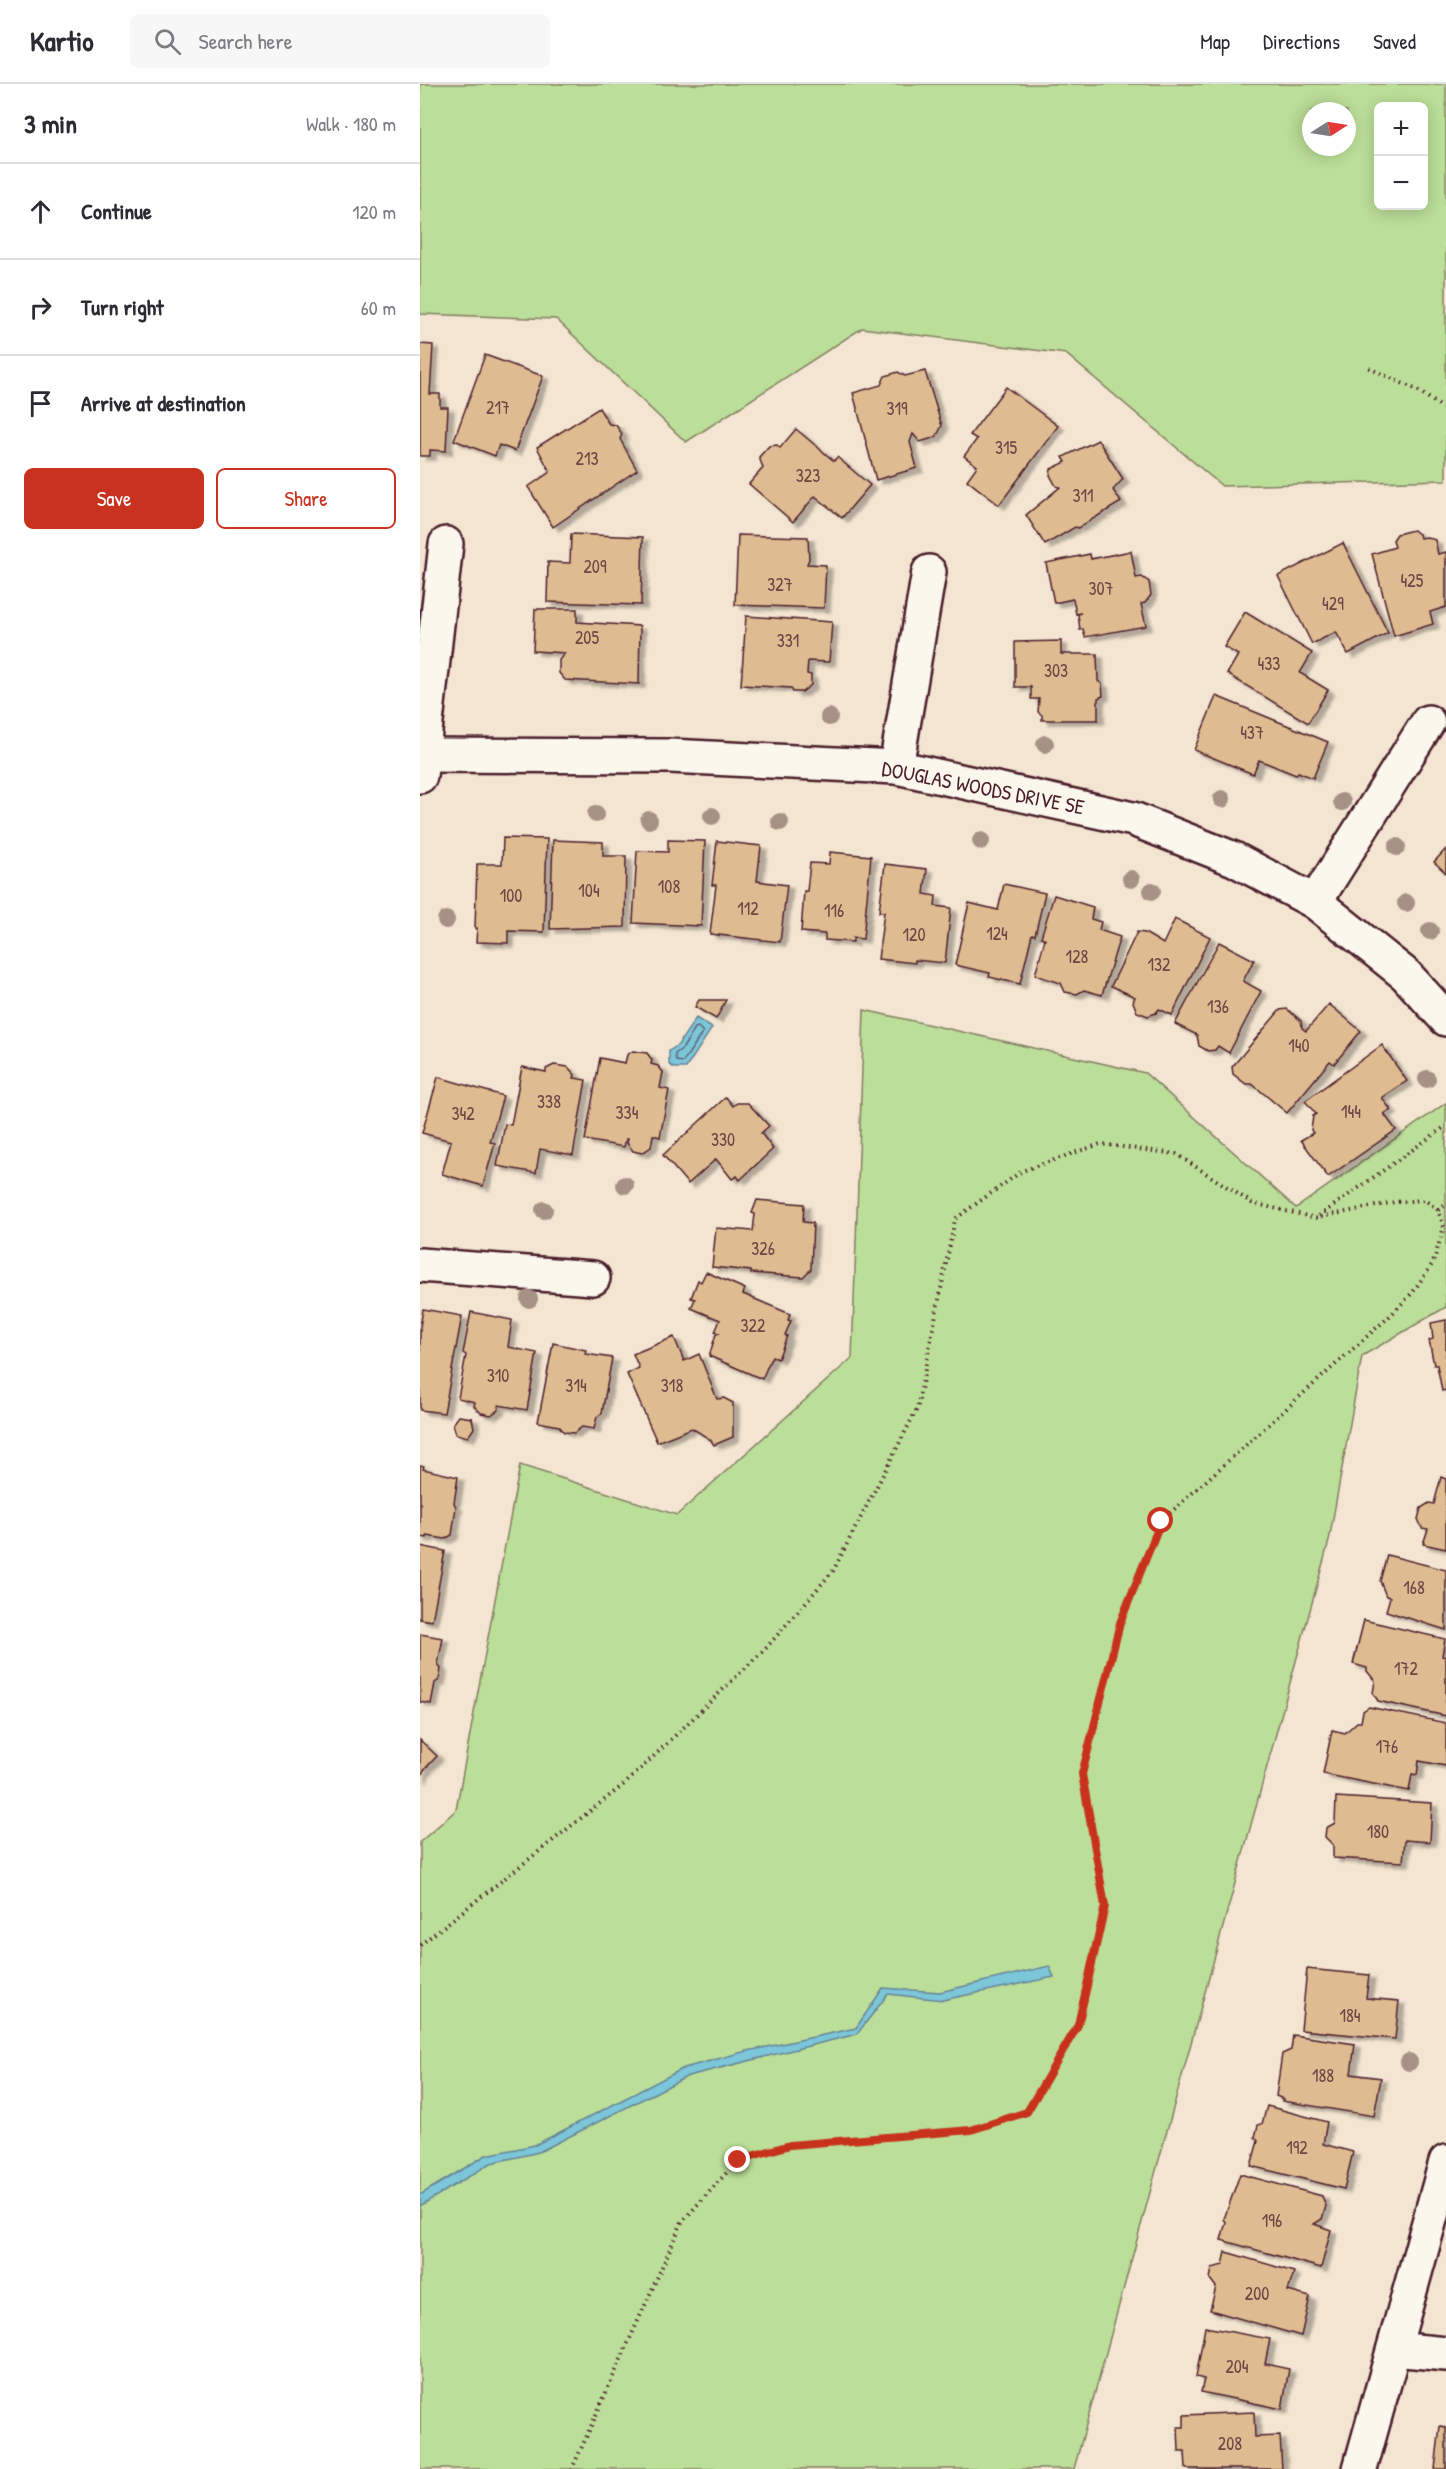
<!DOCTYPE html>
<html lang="en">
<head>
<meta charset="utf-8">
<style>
  body { margin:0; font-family:"Patrick Hand",sans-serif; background:#f7f7f7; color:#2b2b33 }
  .controls { position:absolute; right:18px; top:18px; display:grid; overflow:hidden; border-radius:9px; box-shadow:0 3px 15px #0003 }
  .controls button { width:54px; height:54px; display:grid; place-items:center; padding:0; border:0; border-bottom:2px solid #e1e1e2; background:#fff; color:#2b2b33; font:30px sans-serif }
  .compass { position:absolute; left:882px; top:18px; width:54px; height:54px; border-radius:50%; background:#fff; box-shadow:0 3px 15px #0003; rotate:78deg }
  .stop { position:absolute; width:18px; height:18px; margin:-14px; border:4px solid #c8321e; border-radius:50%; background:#fff }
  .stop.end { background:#c8321e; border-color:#fff; box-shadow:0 2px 6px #0008 }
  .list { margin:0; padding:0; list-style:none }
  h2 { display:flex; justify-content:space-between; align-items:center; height:78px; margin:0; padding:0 24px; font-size:26px }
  h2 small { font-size:20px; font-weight:400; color:#7c7c81 }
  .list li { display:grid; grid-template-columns:39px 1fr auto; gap:18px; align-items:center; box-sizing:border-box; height:96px; padding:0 24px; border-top:2px solid #e1e1e2 }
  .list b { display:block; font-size:22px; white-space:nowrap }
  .list em { font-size:20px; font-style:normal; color:#7c7c81 }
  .actions { display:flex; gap:12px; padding:18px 24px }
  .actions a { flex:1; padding:14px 0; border:2px solid #c8321e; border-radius:9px; text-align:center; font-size:21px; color:#c8321e }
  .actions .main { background:#c8321e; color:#fff }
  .icon { flex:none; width:33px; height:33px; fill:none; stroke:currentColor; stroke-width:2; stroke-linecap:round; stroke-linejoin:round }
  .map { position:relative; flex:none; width:1026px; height:2385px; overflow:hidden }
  header { display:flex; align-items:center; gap:36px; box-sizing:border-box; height:84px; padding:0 30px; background:#fff; border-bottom:2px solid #e1e1e2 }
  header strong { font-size:28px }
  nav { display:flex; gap:33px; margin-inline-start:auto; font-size:21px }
  .search { width:420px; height:54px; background:#f7f7f7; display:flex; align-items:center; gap:15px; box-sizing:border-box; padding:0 21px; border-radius:9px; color:#7c7c81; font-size:22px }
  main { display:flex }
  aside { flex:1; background:#fff }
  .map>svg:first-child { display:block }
  .green { fill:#bbde98; stroke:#827e62; stroke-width:1.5; fill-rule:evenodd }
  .water { fill:#7bc6da; stroke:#678394; stroke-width:1.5 }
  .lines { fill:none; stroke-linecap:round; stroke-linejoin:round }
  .shore { stroke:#5e6271; stroke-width:1.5 }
  .building { fill:#dfbb91; stroke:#4a1f2b; stroke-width:1.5; filter:url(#shadow) }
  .street-casing { stroke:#4a1f2b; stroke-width:38 }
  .path { stroke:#4a1f2b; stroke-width:4; stroke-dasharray:1.5 4.5; stroke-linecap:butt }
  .street { stroke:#fbf7ec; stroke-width:33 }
  .tree { fill:#a59285 }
  .route { stroke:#c8321e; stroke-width:8 }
  .labels { text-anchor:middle; stroke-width:5; stroke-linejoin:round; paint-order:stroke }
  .number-label { font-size:18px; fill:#6f4644 }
  .street-label { font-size:21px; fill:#4a1f2b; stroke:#fbf7ec }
</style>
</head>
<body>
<header>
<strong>Kartio</strong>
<div class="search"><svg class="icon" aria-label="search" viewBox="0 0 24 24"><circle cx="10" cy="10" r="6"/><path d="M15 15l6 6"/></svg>Search here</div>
<nav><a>Map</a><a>Directions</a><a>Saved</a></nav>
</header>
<main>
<aside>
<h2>3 min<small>Walk · 180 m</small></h2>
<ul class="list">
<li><svg class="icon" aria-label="ahead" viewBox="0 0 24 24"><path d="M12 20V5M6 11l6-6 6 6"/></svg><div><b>Continue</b></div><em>120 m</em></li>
<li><svg class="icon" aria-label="right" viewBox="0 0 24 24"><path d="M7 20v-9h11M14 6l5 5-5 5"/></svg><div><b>Turn right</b></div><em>60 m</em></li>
<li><svg class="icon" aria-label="arrive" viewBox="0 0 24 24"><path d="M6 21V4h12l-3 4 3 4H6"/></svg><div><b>Arrive at destination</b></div></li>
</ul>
<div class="actions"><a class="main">Save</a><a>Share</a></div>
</aside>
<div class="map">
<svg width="1026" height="2385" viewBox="0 0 1026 2385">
  <defs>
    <filter id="shadow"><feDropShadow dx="6" dy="4" stdDeviation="1.5" flood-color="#0004"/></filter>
  </defs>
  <rect width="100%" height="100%" fill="#f3e5d1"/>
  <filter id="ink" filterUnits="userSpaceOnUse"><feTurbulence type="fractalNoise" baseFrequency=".0167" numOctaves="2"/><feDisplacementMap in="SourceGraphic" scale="12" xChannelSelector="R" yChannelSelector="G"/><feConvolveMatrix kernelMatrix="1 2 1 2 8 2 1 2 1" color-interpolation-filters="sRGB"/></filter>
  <g filter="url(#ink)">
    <g class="green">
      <path d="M0,0h1026v396l-224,6 -156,-132 -204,-26 -176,114 -130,-123 -136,-5zM1004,22v100h-46v-100zM891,27h36v36h-36z"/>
      <path d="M444,926l281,63 151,135 150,-105v204l-84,49 -33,185 -255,928h-654v-627l36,-32 64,-345 157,50 175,-157z"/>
    </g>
    <g class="water">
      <path d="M276,934l16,10 -26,40h-12l-5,-4v-13l9,-6z"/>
      <path d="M629,1882l5,11 -111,23 -55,-6 -31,40 -169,42 -149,76 -48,11 -71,43v-11l66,-40 49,-10 149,-77 59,-16 113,-24 27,-40 57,4z"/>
    </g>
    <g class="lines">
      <path class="shore" d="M278,943l5,5 -20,30 -7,-1 -1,-7 8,-6 12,-20z"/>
    </g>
    <g class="building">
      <path d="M0,260l13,1 -3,49h10v13h8l-2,44 -16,-1v6h-10z"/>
      <path d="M65,271l58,21 -28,75 -16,-6 -4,11 -41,-16z"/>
      <path d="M505,287l17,55 -6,11 -16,5 -7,-8 -3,8 7,26 -41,12 -23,-87 28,-8 4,-9 13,-4 7,4z"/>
      <path d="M586,303l52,39 -59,79 -32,-25 10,-14 -13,-10 13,-17 -7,-4z"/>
      <path d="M179,324l10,16 7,1 6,9 -2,5 17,31 -84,57 -25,-40 22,-15 -13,-25z"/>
      <path d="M376,345l38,32 3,-4 33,28 -28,33 -27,-22 -22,26 -44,-38 14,-16 -4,-11 10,-11 8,-1 3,3z"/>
      <path d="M678,356l25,39 -10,11 8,12 -43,26 -3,-1 -30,18 -19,-30 34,-28 -4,-1 -6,-11 1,-6 15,-7 -3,-5z"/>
      <path d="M993,446l6,4 1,4 7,-1 8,3 3,14 8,-2v55l-16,5 3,12 -39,12 -22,-82 23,-7 -2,-7 4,-6z"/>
      <path d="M151,450l72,3 -2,68 -94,-3 1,-40 22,1z"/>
      <path d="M318,451l70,2 1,22 -2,5 19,1 -2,43 -89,-3z"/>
      <path d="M923,459l45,90 -40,21 -12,-22 -24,12 -34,-68z"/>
      <path d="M711,467l5,27 6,-1 7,5 2,13 -6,8 -4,1 5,22 -61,11 -2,-8 -3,1 -2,-16 3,-1 -5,1 -3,-15 -19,4 -8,-40 44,-9 1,5z"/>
      <path d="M115,525h42v13l63,4 -1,58 -74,-4 -6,-7v-13l6,-7 -32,-2z"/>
      <path d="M825,528l67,41 -12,20 28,17 -20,33 -81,-49 11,-19 -14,-8z"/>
      <path d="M326,532l86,6 -3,40 -21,-1 -1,13 4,1v10l-9,7h-9l-2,-4 -50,-3z"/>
      <path d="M641,557v13h36l1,27 4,3 1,12 -5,2v22h-56v-5l-4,-3 1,-13h-8v-12h-16v-45z"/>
      <path d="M796,612l112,46 -15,36 -15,-6 -2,3 -37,-15 -6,14 -59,-24z"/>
      <path d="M83,754l44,1 -3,93 -36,-1v12l-32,-1 1,-14h-2l2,-64h25z"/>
      <path d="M133,756l50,2v14h23l-1,71 -75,2z"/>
      <path d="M248,756l37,1 -4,85 -68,-3 4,-72 31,1z"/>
      <path d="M297,757l44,5 -4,35 30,4 -7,57 -70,-8 6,-49h-4z"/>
      <path d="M1026,765v24l-12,-11z"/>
      <path d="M410,768l41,4 -8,83 -10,-1v4l-28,-2v-6l-24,-2 3,-41h3l3,-28 19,1z"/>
      <path d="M465,780l42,5 -3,25 12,2 -1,10 16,2 -6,55 -30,-3v3l-37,-4 6,-47h-5z"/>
      <path d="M584,800l41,9 -10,42 -3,-1 -12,50 -31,-7 1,-4 -35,-8 14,-62 29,7z"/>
      <path d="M634,811l39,12 -2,12 10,3 -2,8 21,7 -18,58 -18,-5 -7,4 -12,-2 -4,-9 -26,-8 10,-36 -4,-2z"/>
      <path d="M755,835l35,18 -38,78 -13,-6 -3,4 -8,3 -11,-4 -4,-10 2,-5 -24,-11 26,-54 8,1 18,11z"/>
      <path d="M799,858l35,18 -11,21 18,10 -32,62 -11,-7 -3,4 -7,1 -9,-5 -2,-11 -22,-11z"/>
      <path d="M279,916h27l-10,19 -21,-12z"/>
      <path d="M909,920l32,27 -27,33 -4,-3 -43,52 -35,-29h-6l-13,-10 -1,-7 48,-57 7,-1 14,12 1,7 4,3z"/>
      <path d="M962,961l25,36 -25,17 9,12 -7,4 12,16 -68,47 -27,-37 12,-7 -2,-3 2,-14 3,-2 -11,-13z"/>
      <path d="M213,967l14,2 5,7 -1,4 7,2 5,6 -3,16 9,2 -9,47 -7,-2 -2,12 -9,6 -9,-2 -6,-8 1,-4h-2l-2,8 -39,-7 15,-82 25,5 2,-8z"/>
      <path d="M134,981l14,2 7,8 -1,3 12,2 -13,75 -33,-6 -4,24 -39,-7 8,-42 6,1 11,-58 24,5v-3z"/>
      <path d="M18,993l65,19 -13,46 5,1 -12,43 -41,-12 9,-33 -29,-8z"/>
      <path d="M306,1013l7,9 4,-3h11l21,23 -8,7 12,16 -33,31 -3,-4 -5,3 -16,-20 -28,25 -25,-29z"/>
      <path d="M337,1116l47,4 -1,18 10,1 -2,46 -8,8 -52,-4v-2l-39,-4 4,-39 37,3 2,-17 -3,-1z"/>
      <path d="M286,1188l39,17 -2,5 47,20 -2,6 3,1 -6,14 2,1 -9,23 -6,-3 -10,23 -53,-23 7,-22 3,-1 -4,-1 5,-12 -29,-12 4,-9 -4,-1 7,-18 3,2z"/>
      <path d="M3,1225l39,7 -18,97 -24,-3v-83z"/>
      <path d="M51,1228l41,8 -4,27 29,6 -10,57 -28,-5 -1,5 -7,5 -10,-2 -7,-7 1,-4 -17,-4 8,-43 -3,-2z"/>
      <path d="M1026,1236v70l-4,1 -5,-26h-3l-5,-25 4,-1 -2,-16z"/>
      <path d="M254,1253l10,24 15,-7 18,45 7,-1 9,5v34l-19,8 -3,-5 -19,-12 -35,14 -30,-68 12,-6 -6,-14z"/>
      <path d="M133,1259l33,7 -1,4 27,4 -10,55 -5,4 -3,12 -12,-2 -8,6 -10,-1 -5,-6 -21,-4z"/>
      <path d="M39,1332l13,2 2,10 -6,9 -12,-3 -3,-10z"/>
      <path d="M0,1381l4,1 -1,3 35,8 -4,26 2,4 -4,28 -7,4 -18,-3v2l-7,-1z"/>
      <path d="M1021,1393l5,2v70l-23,-5 5,-15 -6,-1 -4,-9 3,-11 8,-5 5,1z"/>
      <path d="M0,1462l25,5 -13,70 -12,-2z"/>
      <path d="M967,1471l59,15v60l-60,-19 4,-14 -4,-1 -6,-15z"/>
      <path d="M944,1536l81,19 -3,17 4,1v59l-68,-15 -5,-8 2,-12 -8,-10v-3l-14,-4z"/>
      <path d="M0,1550l23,4 -5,26 3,5 -2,11 -4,3 -4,21 -11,-2z"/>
      <path d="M949,1623l77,16v43l-27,-5 -2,14 -5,-1 -3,17 -86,-17 9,-44 13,3 12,-11h4l2,-11z"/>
      <path d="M0,1656l17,16 -13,14 -4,9z"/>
      <path d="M916,1713l96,6 -2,39 -25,-2 -2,22 -70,-4v-13l-8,-8 1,-9 9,-5z"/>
      <path d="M887,1885l62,6 -3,23 33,3 -4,38 -94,-9z"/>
      <path d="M873,1951l62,9 -4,30 30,4 -7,38 -92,-15 1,-2 -7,-3 6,-42 9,-4z"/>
      <path d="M847,2022l60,16 -4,22 30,8 -9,37 -93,-23 7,-25 -3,-4 3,-12 4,-1z"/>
      <path d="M820,2090l82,22 4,10 -4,13 -8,5 17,6 -10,38 -100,-28 5,-18 -2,-3z"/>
      <path d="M806,2168l68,20 -6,19 22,6 -9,39 -91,-26 6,-23 -6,-8 2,-11 11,-3z"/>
      <path d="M785,2243l65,12 -5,25 24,5 -7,40 -81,-17 3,-13 -8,-2z"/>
      <path d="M834,2328l1,25 25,-1 2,33h-96l-1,-18h-6l-1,-24h6v-12z"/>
      <path d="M1020,2342l6,1v42h-11z"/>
    </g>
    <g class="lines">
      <g class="street-casing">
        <g id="street">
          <path d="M0,671l250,1 226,11 237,52 101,40 81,43 91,73 40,44"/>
          <path d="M476,683l33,-195"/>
          <path d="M0,692l26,-232"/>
          <path d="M895,818l113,-180"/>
          <path d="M0,1181l173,13"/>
          <path d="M974,2265l52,5"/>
          <path d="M940,2385l86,-307"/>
        </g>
      </g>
      <g class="path">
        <path d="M949,284l48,22 29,20"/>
        <path d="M1018,1126l6,-4"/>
        <path d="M899,1132l127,-90"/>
        <path d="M0,1861l207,-163 139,-134 67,-77 84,-162 38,-190 67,-48 78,-27 76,10 76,49 64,15 79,-16 30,-2 13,10 6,17 -11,36 -20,29 -22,23 -230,206 -41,102 -38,151 23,132 -27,119 -51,87 -56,18 -181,14 -52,16 -56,62 -110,247"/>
      </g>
      <use href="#street" class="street"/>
    </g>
    <g class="tree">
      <circle cx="409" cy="633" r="9"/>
      <circle cx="625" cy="660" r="9"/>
      <circle cx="802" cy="715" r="9"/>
      <circle cx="922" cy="718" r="9"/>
      <circle cx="176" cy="730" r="9"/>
      <circle cx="292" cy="732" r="9"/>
      <circle cx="229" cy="736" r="9"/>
      <circle cx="360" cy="738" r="9"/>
      <circle cx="561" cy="757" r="9"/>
      <circle cx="977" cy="763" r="9"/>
      <circle cx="711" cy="795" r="9"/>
      <circle cx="732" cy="807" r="9"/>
      <circle cx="986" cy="819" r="9"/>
      <circle cx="26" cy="836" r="9"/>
      <circle cx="1010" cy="847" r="9"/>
      <circle cx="1007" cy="995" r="9"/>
      <circle cx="205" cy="1101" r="9"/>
      <circle cx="124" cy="1126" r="9"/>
      <circle cx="109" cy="1215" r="9"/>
      <circle cx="989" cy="1978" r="9"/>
    </g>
  </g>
  <g class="lines" filter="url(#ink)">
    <path class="route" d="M318,2076l52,-15 181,-15 56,-18 51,-87 27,-119 -23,-132 38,-151 41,-102"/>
  </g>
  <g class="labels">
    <g class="number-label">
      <text x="78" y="330">217</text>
      <text x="477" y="331">319</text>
      <text x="586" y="370">315</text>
      <text x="167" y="381">213</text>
      <text x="388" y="398">323</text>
      <text x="663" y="418">311</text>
      <text x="175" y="489">209</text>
      <text x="992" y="503">425</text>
      <text x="360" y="507">327</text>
      <text x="681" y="511">307</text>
      <text x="913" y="526">429</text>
      <text x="167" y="560">205</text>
      <text x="368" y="563">331</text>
      <text x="849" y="586">433</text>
      <text x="636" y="593">303</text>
      <text x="832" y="655">437</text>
      <text x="249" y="809">108</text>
      <text x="169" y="813">104</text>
      <text x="91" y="818">100</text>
      <text x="328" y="831">112</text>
      <text x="414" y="833">116</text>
      <text x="577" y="856">124</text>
      <text x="494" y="857">120</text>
      <text x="657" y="879">128</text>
      <text x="739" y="887">132</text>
      <text x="798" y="929">136</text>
      <text x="879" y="968">140</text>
      <text x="129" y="1024">338</text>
      <text x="931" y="1034">144</text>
      <text x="207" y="1035">334</text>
      <text x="43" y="1036">342</text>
      <text x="303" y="1062">330</text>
      <text x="343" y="1171">326</text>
      <text x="333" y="1248">322</text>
      <text x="78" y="1298">310</text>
      <text x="156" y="1308">314</text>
      <text x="252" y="1308">318</text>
      <text x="994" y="1510">168</text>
      <text x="986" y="1591">172</text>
      <text x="967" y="1669">176</text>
      <text x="958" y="1754">180</text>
      <text x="930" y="1938">184</text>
      <text x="903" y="1998">188</text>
      <text x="877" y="2070">192</text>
      <text x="852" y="2143">196</text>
      <text x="837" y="2216">200</text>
      <text x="817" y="2289">204</text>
      <text x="810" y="2366">208</text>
    </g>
    <g class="street-label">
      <text transform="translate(563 704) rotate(11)" y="7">DOUGLAS WOODS DRIVE SE</text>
    </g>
  </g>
</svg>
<div class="controls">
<button>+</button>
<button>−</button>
</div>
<svg class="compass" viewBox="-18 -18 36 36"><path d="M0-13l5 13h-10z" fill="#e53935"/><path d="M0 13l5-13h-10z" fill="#7c7c81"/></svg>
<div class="stop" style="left:741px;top:1437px"></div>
<div class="stop end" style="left:318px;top:2076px"></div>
</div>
</main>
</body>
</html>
